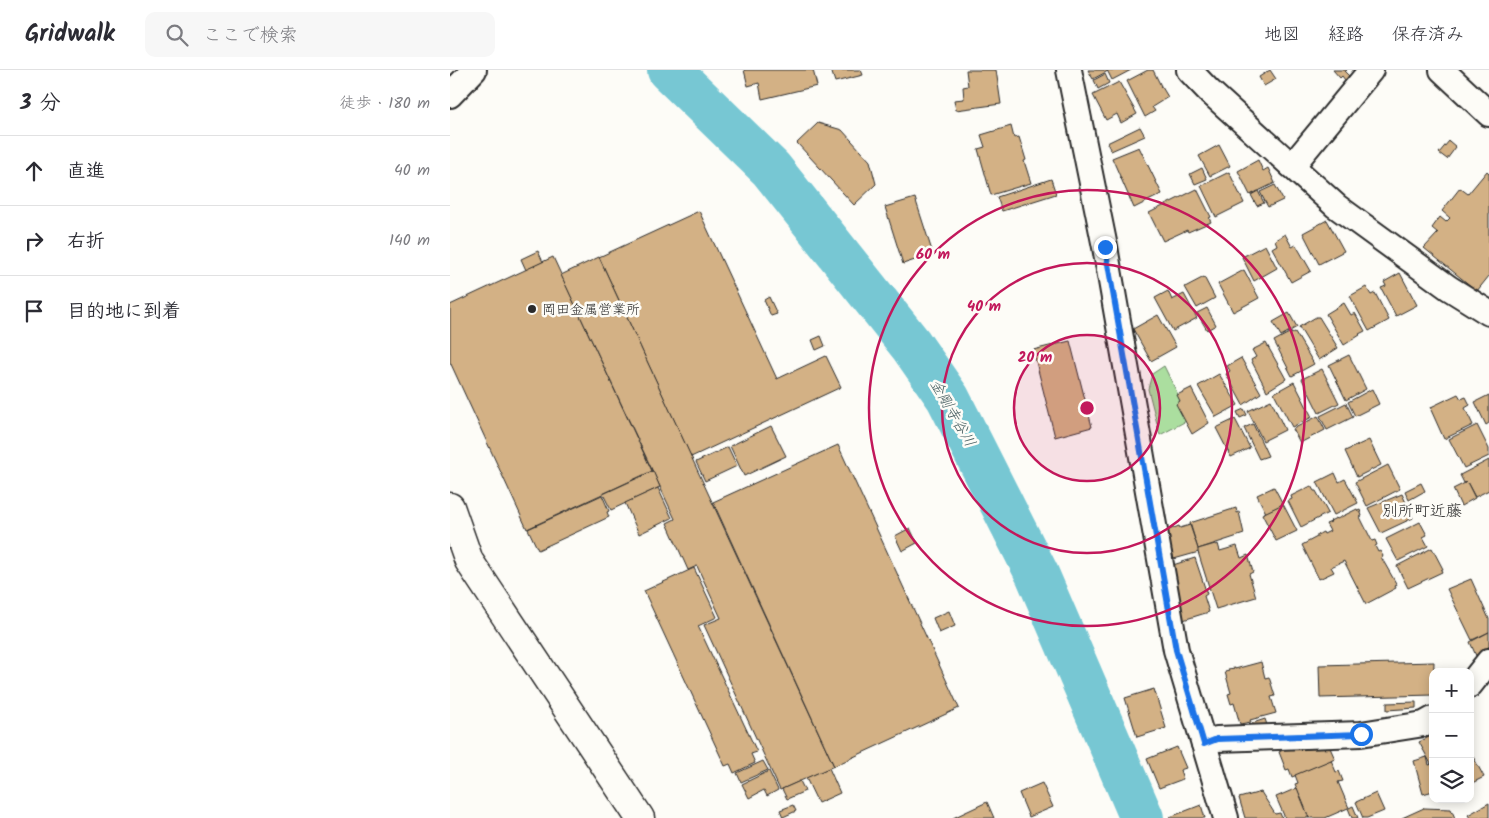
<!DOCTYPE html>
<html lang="ja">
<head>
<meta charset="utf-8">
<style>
  body { margin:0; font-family:Kalam,"Klee One",sans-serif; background:#f7f7f7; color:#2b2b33 }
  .controls { position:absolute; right:15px; bottom:15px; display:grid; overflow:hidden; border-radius:10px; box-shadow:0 2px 12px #0003 }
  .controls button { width:45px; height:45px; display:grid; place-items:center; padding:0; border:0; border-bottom:1px solid #e1e1e2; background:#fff; color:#2b2b33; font:25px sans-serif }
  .stop { position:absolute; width:15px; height:15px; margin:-11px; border:4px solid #1a73e8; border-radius:50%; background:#fff }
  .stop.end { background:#1a73e8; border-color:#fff; box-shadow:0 1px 5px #0008 }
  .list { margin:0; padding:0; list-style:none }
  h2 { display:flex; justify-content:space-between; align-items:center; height:65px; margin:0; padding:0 20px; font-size:21px }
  h2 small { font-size:16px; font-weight:400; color:#7c7c81 }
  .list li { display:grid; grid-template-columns:32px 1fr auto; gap:15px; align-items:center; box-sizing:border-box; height:70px; padding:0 20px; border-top:1px solid #e1e1e2 }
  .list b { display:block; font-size:19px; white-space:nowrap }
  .list em { font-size:16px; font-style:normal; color:#7c7c81 }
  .icon { flex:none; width:28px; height:28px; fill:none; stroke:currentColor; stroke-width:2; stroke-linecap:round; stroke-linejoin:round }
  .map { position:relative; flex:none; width:1039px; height:748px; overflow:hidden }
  header { display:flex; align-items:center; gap:30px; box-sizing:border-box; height:70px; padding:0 25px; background:#fff; border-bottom:1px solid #e1e1e2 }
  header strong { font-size:24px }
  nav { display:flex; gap:28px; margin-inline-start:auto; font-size:18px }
  .search { width:350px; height:45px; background:#f7f7f7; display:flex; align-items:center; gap:12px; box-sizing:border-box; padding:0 18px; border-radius:10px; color:#7c7c81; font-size:19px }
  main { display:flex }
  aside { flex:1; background:#fff }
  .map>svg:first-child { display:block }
  .green { fill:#abde9f; stroke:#6b8465 }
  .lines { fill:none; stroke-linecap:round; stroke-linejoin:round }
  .river { stroke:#77c7d3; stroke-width:44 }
  .building { fill:#d3b185; stroke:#2b2b2b }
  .minor-casing { stroke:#2b2b2b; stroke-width:28 }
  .tertiary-casing { stroke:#2b2b2b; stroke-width:31 }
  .minor { stroke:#fdfcf7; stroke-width:24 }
  .tertiary { stroke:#fdfcf7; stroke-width:28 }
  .route { stroke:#1a73e8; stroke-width:6 }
  .ring { fill:none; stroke:#c2185b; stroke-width:2.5 }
  .poi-dot { fill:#2b2b2b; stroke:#fdfcf7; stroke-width:2 }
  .labels { text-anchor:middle; stroke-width:5; stroke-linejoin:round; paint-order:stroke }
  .poi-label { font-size:14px; fill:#2b2b2b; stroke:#fdfcf7; text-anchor:start }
  .water-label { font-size:15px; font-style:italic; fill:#425a5d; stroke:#fdfcf7 }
  .quarter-label { font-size:16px; fill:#2b2b2b; stroke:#fdfcf7 }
  .centre { fill:#c2185b; stroke:#fdfcf7; stroke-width:2.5 }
  .ring-label { font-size:15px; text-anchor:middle; font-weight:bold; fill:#c2185b; stroke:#fdfcf7; stroke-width:5; stroke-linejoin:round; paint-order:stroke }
</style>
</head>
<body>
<header>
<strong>Gridwalk</strong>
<div class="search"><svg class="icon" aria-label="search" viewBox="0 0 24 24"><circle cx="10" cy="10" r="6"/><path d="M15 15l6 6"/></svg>ここで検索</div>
<nav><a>地図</a><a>経路</a><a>保存済み</a></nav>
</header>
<main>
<aside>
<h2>3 分<small>徒歩 · 180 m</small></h2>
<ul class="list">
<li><svg class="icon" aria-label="ahead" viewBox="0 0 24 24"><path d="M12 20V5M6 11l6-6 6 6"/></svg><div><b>直進</b></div><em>40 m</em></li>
<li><svg class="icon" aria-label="right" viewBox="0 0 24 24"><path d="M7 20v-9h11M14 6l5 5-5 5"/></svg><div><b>右折</b></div><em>140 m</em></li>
<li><svg class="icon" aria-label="arrive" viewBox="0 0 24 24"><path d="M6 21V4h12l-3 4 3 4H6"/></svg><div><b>目的地に到着</b></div></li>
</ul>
</aside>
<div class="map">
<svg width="1039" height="748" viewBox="0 0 1039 748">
  <rect width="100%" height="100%" fill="#fdfcf7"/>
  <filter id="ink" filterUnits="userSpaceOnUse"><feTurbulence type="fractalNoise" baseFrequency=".02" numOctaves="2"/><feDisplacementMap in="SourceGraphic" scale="10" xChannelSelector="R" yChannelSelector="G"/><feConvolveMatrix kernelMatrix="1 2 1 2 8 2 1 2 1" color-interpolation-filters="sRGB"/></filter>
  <g filter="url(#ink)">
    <path class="green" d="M714,296l26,53 -30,16 -12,-46 4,-15z"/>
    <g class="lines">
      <path class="river" d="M219,0l102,99 140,176 37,53 89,176 105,244"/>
    </g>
    <g class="building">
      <path d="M294,0h69l4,16 -55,13 -3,-16 -11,3z"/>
      <path d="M381,0h30l2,5 -28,7z"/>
      <path d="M516,0h30l5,34 -45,6 -2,-10 10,-1 -1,-12 5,-1z"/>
      <path d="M638,0h19l1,1 -15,8z"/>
      <path d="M657,0h24l-19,10z"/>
      <path d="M698,0h5l8,16h-1l2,1 6,10 -16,10 3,4 -10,6 -18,-36z"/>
      <path d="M820,0l6,9 -12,7 -5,-9z"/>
      <path d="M883,0h14l-2,2 4,4 -4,4 -3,-4 -2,2z"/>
      <path d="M655,4l4,9 -11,6 -4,-9z"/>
      <path d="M669,12l18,32 -16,9 -4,-9 -11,6 -13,-25z"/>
      <path d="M368,53l24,7 28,31 6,23 -22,21 -57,-62z"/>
      <path d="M561,56l3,12 5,-1 7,23 -2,1 7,22 -40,12 -13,-46 7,-2 -4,-12z"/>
      <path d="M690,57l5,9 -34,15 -4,-8z"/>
      <path d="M999,71l7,6 -9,12 -8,-6z"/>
      <path d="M769,75l11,21 -20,10 -11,-20z"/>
      <path d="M689,77l23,47 -28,14 -22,-50z"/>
      <path d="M808,90l5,11 5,-3 7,15 -25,12 -12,-24z"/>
      <path d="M752,98l5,11 -12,5 -5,-10z"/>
      <path d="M1037,101l2,2v103l-12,15 -53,-43 14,-15 -6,-5 8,-11 6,5 4,-4 -8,-7 18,-23 8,6z"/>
      <path d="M779,102l15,31 -28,14 -15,-31z"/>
      <path d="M601,109l5,15 -54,17 -5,-14z"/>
      <path d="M825,115l8,15 -15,7 -8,-15z"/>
      <path d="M747,119l14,28 -2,1 2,4 -23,10 -1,-2 -24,11 -14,-28z"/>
      <path d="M808,121l6,12 -7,3 -6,-11z"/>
      <path d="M465,128l18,56 -30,10 -18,-57z"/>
      <path d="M249,141l78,168 49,-23 15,31 -150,70 -92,-200z"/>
      <path d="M877,150l17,31 -25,13 -16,-31z"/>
      <path d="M835,164l7,13 4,-2 15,26 -20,11 -19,-34 5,-3 -2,-5z"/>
      <path d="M815,175l12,23 -23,13 -12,-24z"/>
      <path d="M88,181l5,11 -17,8 -5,-11z"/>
      <path d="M103,187l99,214 -125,58 -77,-167v-57z"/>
      <path d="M149,187l235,509 -54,24 -76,-165 17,-7 -24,-52 -9,4 -21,-47 8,-4 -114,-244z"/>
      <path d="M794,200l15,28 -26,14 -15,-28z"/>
      <path d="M950,203l17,32 -21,11 -15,-28 5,-2 -2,-4z"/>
      <path d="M754,207l11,21 -18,10 -12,-21z"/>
      <path d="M916,217l5,8 4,-2 14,27 -20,11 -19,-35z"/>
      <path d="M718,221l4,9 12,-6 13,24 -24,13 -18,-33z"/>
      <path d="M319,227l8,17 -6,2 -7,-16z"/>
      <path d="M894,233l7,12 4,-2 10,18 -6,3 1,1 -16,10 -18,-31z"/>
      <path d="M757,238l9,17 -9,5 -10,-17z"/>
      <path d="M839,243l8,14 -16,9 -8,-14z"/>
      <path d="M708,245l18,32 -25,14 -18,-32z"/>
      <path d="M866,247h3l19,31 -19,12 -20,-33z"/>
      <path d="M841,262v2l4,-2 19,32 -22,12 -18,-35z"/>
      <path d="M371,266l4,10 -9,4 -4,-10z"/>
      <path d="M620,271l22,86 -37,10 -22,-87z"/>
      <path d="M816,273l20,36 -19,12 -16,-31 5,-3 -4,-7z"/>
      <path d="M899,285l17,34 -20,11 -17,-35z"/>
      <path d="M791,288l20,35 -18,12 -17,-31 4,-3 -3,-5z"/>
      <path d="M872,299l17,34 -20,10 -17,-34z"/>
      <path d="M769,304l19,31 -22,12 -18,-31z"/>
      <path d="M844,312l18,35 -20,10 -18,-34z"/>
      <path d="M741,318l18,35 -17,11 -16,-30 4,-3 -3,-6z"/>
      <path d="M922,319l7,15 -24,12 -7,-14z"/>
      <path d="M1008,324l3,5 5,-2 4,8 -5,3 8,17 -29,14 -13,-29 1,-1 -1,-2z"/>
      <path d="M1039,325v28l-3,2 -11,-23z"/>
      <path d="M821,330l14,30 -22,11 -15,-30z"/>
      <path d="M896,333l7,14 -26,13 -7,-14z"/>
      <path d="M794,339l3,6 -7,3 -3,-6z"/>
      <path d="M868,346l7,14 -25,13 -7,-14z"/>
      <path d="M785,349l15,29 -19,9 -15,-29z"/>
      <path d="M803,354l15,32 -9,3 -15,-31z"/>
      <path d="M1027,355l12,24v7l-25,12 -15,-29z"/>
      <path d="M321,356l15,30 -42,20 -14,-30z"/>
      <path d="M919,370l12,25 -24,12 -12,-26z"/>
      <path d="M388,375l121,263 -125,58 -121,-264z"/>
      <path d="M278,377l9,19 -32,15 -9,-19z"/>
      <path d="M1039,390v30l-14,7 -8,-15 -3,1 -4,-8z"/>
      <path d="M938,395l12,24 -33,17 -12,-24z"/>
      <path d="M203,401l7,16 -49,23 -8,-16z"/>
      <path d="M885,403l4,9 6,-3 13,24 -24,12 -17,-33z"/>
      <path d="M1017,412l8,16 -14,8 -8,-17z"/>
      <path d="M971,413l4,8 -16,9 -4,-9z"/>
      <path d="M861,416l3,5h2l12,22 -27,14 -13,-26 4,-2 -1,-3z"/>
      <path d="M824,417l9,17 -17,9 -9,-18z"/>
      <path d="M208,418l14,30 -33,16 -14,-31z"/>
      <path d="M952,424l11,24 -32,15 -13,-25z"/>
      <path d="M152,425l7,16 -2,1 2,5 -71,33 -10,-21z"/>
      <path d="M833,434l14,27 -21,10 -14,-27z"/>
      <path d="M786,438l1,5 2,-1 5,22 -46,15 -8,-26z"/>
      <path d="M907,439l1,2 2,-1 2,6 -2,1 12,24 3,-1 2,5 -2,1 3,6 2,-1 3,5 -2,1 16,28 -2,1 1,2 -30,16 -22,-43 -13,6 3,5 -15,7 -17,-34 15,-8v-2l6,-3 1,2 6,-3 -4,-7 5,-2 -1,-1 6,-3 1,1z"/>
      <path d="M970,452l7,13 -4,2 5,9 -30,15 -12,-22z"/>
      <path d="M740,455l9,27 -25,7 -8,-28 13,-5 1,2z"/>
      <path d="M460,458l7,15 -15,8 -7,-15z"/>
      <path d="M765,474l1,1 2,-1 2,7 17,-5 4,12 7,-3 5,17 -4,2 7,23 -40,12 -18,-57v-3z"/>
      <path d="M982,478l11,21 -2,1 1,2 -34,16 -11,-22z"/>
      <path d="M745,488l12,36 -3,2 5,16 -26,8 -6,-20 3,-1 -7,-22 3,-1 -3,-11z"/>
      <path d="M244,498l23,49 -19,9 59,126 -6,2 4,9 -21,10 -4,-9 -5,2 -81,-175z"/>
      <path d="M1021,509l18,40v13l-17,8 -25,-51z"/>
      <path d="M499,541l6,15 -16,7 -6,-15z"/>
      <path d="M1039,562v14l-12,12 -7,-16z"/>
      <path d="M811,592l4,16 4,-1 6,19 -4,1 5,16 -26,7 1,2 -11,2 -6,-21 -3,1 -3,-10 3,-1 -6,-21 4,-1 -1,-2 7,-1v1z"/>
      <path d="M984,592l-1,33 -113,3 -1,-33z"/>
      <path d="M704,619l12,39 -29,9 -12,-39z"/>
      <path d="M966,632v6l-29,2v-7z"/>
      <path d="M815,649l2,6 -16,4 -1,-5z"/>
      <path d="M983,665v28l-2,1 -12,-22z"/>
      <path d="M877,671l8,18 -43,18 -3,-8 -3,1 -7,-18 8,-4 -1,-3z"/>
      <path d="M727,677l9,21 -6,2 3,9 -24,9 -12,-29z"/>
      <path d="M1020,681l14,26 -14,7z"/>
      <path d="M977,687l2,8 4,-1v27l-10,3 -9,-33z"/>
      <path d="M881,690l5,12 3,-1 4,10 -5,1 11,26 4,-2 5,12h-6l-4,-10 -23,10h-16l-14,-34 3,-1 -3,-8z"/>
      <path d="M313,691l5,9 -27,12 -4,-9z"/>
      <path d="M379,698l11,25 -22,10 -12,-25z"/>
      <path d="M319,701l9,19 -11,6 -3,-6 -15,8 -7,-14z"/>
      <path d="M350,711l5,10 -18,8 -5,-10z"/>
      <path d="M592,713l11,24 -24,10 -10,-24z"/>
      <path d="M847,718l12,30h-24l-9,-21z"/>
      <path d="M811,722l14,22 5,-1 2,5h-37l-6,-20z"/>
      <path d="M926,723l8,18 -17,7h-4l-7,-16z"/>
      <path d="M537,732l7,16h-41z"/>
      <path d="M1039,733v15h-19l-2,-3z"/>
      <path d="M343,735l3,6 -13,6 -3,-7z"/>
      <path d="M751,735l4,13h-35v-1z"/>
      <path d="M974,738l27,1 4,9h-53z"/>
    </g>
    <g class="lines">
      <g class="minor-casing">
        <g id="minor">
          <path d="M619,0l36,177 71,403 50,168"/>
          <path d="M739,0l20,21 127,115 113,82 40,25"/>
          <path d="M992,0l47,44"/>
          <path d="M0,25l24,-25"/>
          <path d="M842,96l79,-96"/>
          <path d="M1020,615l19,-24"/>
          <path d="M754,674l13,-5 144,-5 63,-10 9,-5"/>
        </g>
      </g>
      <g class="tertiary-casing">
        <path id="tertiary" d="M0,437l19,54 171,257"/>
      </g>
      <use href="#minor" class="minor"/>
      <use href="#tertiary" class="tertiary"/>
    </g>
  </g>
  <g class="lines" filter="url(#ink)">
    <path class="route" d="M655,177l71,403 28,94 13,-5 144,-5"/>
  </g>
  <circle cx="637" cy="338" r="73" fill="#c2185b" fill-opacity=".12"/>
  <g class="ring">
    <circle cx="637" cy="338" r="73"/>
    <circle cx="637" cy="338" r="145"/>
    <circle cx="637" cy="338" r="218"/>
  </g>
  <circle class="poi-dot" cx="82" cy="239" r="5"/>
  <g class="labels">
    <g class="poi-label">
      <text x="92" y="244">岡田金属営業所</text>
    </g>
    <g class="water-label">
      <text transform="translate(503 343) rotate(60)" y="5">金剛寺谷川</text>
    </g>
    <g class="quarter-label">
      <text x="972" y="446">別所町近藤</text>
    </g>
  </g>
  <circle cx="637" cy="338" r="8" class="centre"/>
  <g class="ring-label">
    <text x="483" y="189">60 m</text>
    <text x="534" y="241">40 m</text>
    <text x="585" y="292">20 m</text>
  </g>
</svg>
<div class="controls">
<button>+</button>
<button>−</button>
<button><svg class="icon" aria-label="layers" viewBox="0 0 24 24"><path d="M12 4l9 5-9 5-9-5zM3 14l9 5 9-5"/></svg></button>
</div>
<div class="stop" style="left:911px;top:664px"></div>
<div class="stop end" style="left:655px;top:177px"></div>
</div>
</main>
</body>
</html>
